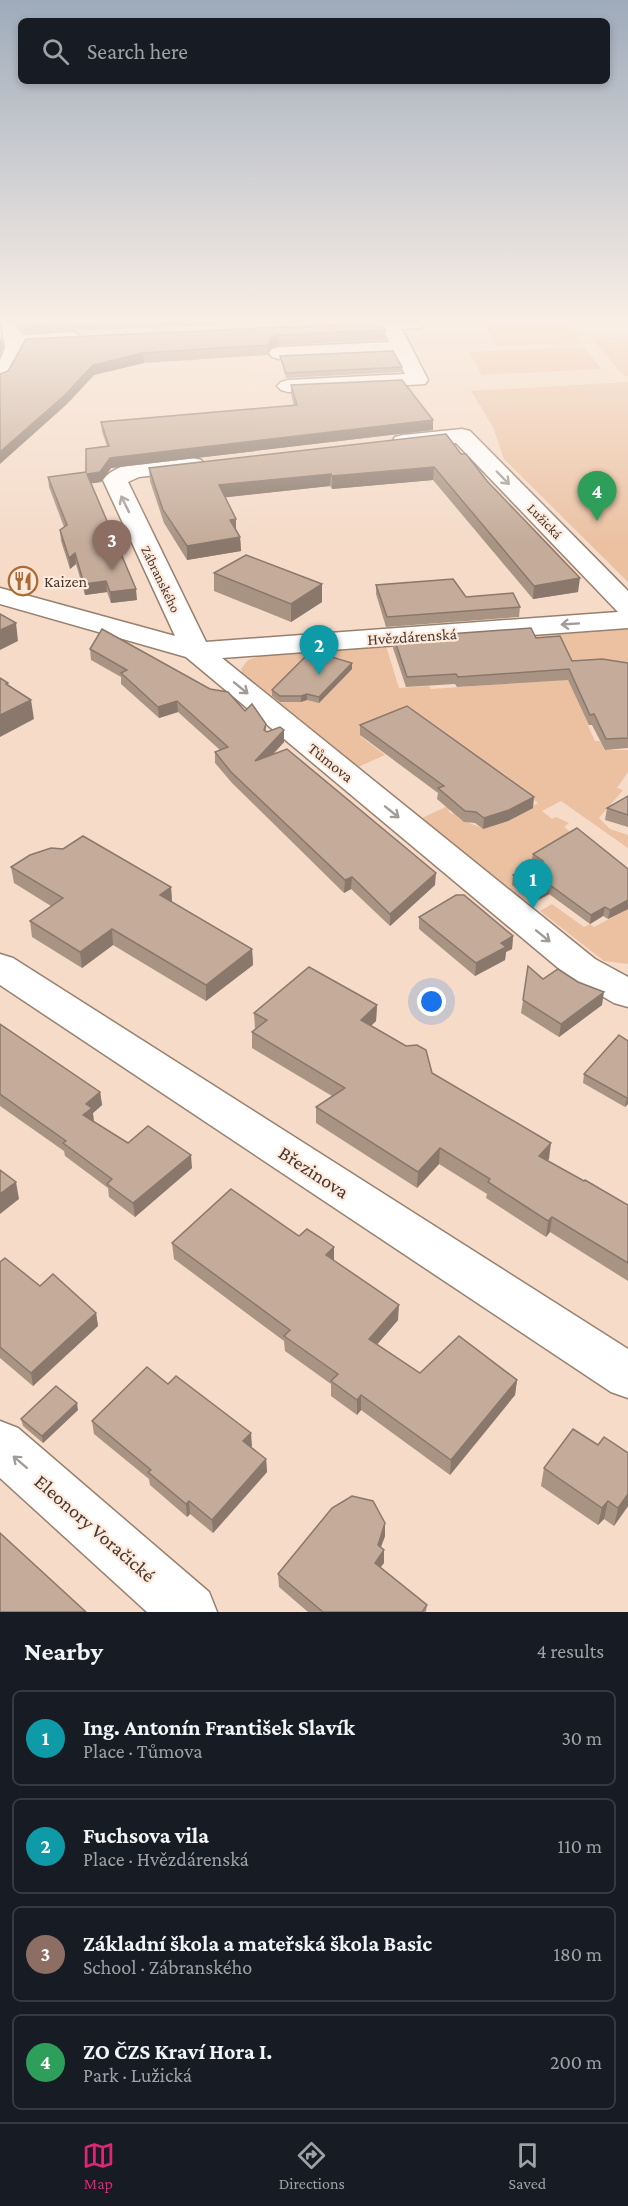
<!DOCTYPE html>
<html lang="en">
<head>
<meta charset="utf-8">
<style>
  body { margin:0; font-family:"Crimson Pro",serif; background:#242831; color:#f1f3f6 }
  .you { position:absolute; left:432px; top:1002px; width:21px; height:21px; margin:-15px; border:4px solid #fff; border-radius:50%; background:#1a73e8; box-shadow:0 0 0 9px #1a73e833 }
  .badge { display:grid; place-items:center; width:39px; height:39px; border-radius:50%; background:#db2777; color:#fff; font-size:20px; font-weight:700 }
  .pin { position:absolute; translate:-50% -50px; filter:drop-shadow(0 2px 3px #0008) }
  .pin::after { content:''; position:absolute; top:32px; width:21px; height:18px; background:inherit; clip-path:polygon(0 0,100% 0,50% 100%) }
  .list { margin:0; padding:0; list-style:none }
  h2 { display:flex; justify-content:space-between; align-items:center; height:78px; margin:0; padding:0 24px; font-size:26px }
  h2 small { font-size:20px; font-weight:400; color:#9ea1a6 }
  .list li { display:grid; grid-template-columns:39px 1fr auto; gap:18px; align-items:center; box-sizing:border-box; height:96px; margin:0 12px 12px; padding:0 12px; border:2px solid #363941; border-radius:9px }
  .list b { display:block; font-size:22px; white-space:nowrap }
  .list p { margin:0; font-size:20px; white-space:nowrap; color:#9ea1a6 }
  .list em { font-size:20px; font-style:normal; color:#9ea1a6 }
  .icon { flex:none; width:33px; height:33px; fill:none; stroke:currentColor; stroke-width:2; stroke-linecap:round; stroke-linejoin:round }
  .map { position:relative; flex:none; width:628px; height:1612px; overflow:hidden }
  .search { position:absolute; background:#171b24; box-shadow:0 3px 9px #0003; left:18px; right:18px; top:18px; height:66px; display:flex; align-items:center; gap:15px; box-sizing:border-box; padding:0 21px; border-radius:9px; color:#9ea1a6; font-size:22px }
  .sheet { height:510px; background:#171b24 }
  nav { display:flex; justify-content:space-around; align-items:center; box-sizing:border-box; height:84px; border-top:2px solid #363941; background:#171b24; font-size:16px; color:#9ea1a6 }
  nav a { display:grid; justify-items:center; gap:3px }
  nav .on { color:#db2777 }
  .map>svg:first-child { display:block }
  .green { fill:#ebc1a2 }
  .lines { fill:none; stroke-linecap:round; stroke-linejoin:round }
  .minor-casing { stroke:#98806f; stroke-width:3 }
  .minor { fill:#fff; fill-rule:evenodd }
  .wall { fill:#a99484 }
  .shaded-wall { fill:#8a786c }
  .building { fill:#c5ac9a; stroke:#8a786c; stroke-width:1.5 }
  .oneway { stroke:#a29c98 }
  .labels { text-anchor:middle; stroke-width:4.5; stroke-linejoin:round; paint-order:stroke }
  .far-street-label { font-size:14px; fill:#443932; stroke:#ffe9da }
  .poi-label { font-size:16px; fill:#443932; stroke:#ffe9da; text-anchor:start }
  .street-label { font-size:16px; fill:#443932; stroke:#ffe9da }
  .near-street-label { font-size:20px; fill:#443932; stroke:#ffe9da }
</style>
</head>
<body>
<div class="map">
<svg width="628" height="1612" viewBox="0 0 628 1612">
  <rect width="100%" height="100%" fill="#f5dbc8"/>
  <g class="green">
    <path d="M566,319l18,24 -87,3 -13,-23z"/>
    <path d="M628,336v40h-4l-33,-38z"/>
    <path d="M584,347l17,22 -119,6 -13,-23z"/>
    <path d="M628,382v200l-124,-123 -11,-32 -22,-36z"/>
    <path d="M628,628v46l-40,52 7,15h5l5,9h23v22l-11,16 6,2 -24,28 11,11 18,6v13l-67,-47 -19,10 10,8 4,-2 13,6 -5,4 18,14 -50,23 32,23 -33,18 -109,-87 28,-13 4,3 -6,3 4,3 5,-2 1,5c8,7 16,6 25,12l24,-8 31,-18 -30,-23 -121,-61 -27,11 4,4 -4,2 25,19 -27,12 -115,-92 -2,-6 7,-9 16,-5 122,-9 13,42 30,-2 2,3 87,-6 -12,-46z"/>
    <path d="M552,904l32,23 6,-3 4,3 34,-18v55l-24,-3 -64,-50z"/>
  </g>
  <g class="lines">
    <g class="minor-casing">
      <g id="minor">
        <path d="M0,318h11l12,17 48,-3 7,2 3,4 -3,4 -7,2 -46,2 -15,30 -3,4 -7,2v-22l5,-13z"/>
        <path d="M383,318h42l5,4 -10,6 -18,1 26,51 -3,4 -137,8 -7,-2 -4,-4 4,-4 7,-2 117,-6 -11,-21 -115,6 -7,-2 -3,-4 3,-4 7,-2 110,-5 -6,-13 -51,3 -10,-6 10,-6z"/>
        <path d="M462,429l8,2 158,160v37l-406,30 373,301 33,18v30l-14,-4 -45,-26 -383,-320 -186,-53v-16l175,48 -72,-156c15,-22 65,-20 90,-22l8,2 4,5 -4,5 -62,7 -11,5 78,160 412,-30 -162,-169 -53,6 -8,-2 -3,-5 3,-5 8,-2z"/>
        <path d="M0,954l13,4 615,391v49l-17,-6 -611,-407z"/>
        <path d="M0,1421l18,7 191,164 8,20h-70l-147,-134z"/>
      </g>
    </g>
    <use href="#minor" class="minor"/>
  </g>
  <g class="wall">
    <path d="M13,318h356l-345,15z"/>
    <path d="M427,318h125l-121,2z"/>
    <path d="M386,330l-1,10 -106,5 -9,3 -2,7 -124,8 -50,12 -28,30 -58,-34 18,-32z"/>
    <path d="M280,356l122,11 -1,5 -115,6 -5,-17z"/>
    <path d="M291,385l142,45 -322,38 -10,14 -10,1 46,117 -26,3 -4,-11 -22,3 -9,-31 -6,5 -9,-28 -1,-11 4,-3 -15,-40 -1,-10 38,-5 21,-26 -5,-14 -1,-10 193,-16 -3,-12z"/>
    <path d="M461,454l117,138 -45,7 -100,-119 -101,9 -2,-3 -105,11 11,22v12l4,6 1,14 -54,9 -23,-37 -14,-42 -1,-13z"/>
    <path d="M214,573l108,29 -31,20 -77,-31z"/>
    <path d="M376,585l90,12 54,10 -1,10 -133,10 -10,-33z"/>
    <path d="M394,638h142l36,23 56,2v85l-23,2 -13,-25h-3l-21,-45 -111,7 -2,-3 -49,3 -13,-39z"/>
    <path d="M90,649l155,62 21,13v8l18,10 -11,12 162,131 -45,41 -39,-37 -7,4 -112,-110 -17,-20v-11l5,-2 -42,-38 -19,6 -38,-34v-7l-30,-17z"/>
    <path d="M352,669l-33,34 -12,-3 -6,2h-21l-8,-6v-6z"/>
    <path d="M360,725l173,83 -25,13 -25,8 -8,-6 -11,-1 -27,-23 1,-6 -78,-58z"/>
    <path d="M628,796v31l-23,-7 2,-12z"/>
    <path d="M533,854l95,15v40l-20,10 -5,-3 -13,8 -41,-30 -15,8 -22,-17 1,-10 22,-10 -4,-2z"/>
    <path d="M11,867l160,20 1,15 80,47 1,16 -47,36 -93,-56 -31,23 -50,-31 -2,-16 21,-15 -37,-23z"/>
    <path d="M419,917l94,19 -1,13 -6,3 -1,8 -30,16 -56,-47z"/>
    <path d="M543,979l59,26 -43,32 -38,-24 2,-13z"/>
    <path d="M377,1005l-1,16 -5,5 61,47 117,86 -2,2 81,44v76l-78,-49 -4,5 -60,-39 1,-4 -48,-30 -22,24 -101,-65v-16l16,-11 -80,-48v-16l4,-3h-1l-1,-16z"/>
    <path d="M0,1024l100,68 2,13 -9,8v9l35,21 64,25 -57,49 -26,-20 -1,-9 -43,-32 -1,-5 -64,-45z"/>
    <path d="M628,1041v63l-3,3 -42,-24 1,-9z"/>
    <path d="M172,1243l162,17 64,60 -21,24 43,29 97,7 -2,15 -65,80 -89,-65 -4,5 -26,-19v-12l-46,-33 -1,-10 -110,-82z"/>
    <path d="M0,1262l40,24 56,27 2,13 -65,60 -33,-28z"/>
    <path d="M78,1410l-35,33 -20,-17 -2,-7z"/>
    <path d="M92,1421l160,25 -1,1 15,12 1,13 -54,61 -23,-19 -3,3 -37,-32 -1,-6 -55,-45z"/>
    <path d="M598,1445l30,8v53l-14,20 -10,-7 -6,6 -57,-39 3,-18z"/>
    <path d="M385,1536l-4,11 3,16 -4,4 47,38 -1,7h-118l-29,-25 -1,-13z"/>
  </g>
  <g class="shaded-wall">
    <path d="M279,335v10l-9,3 -2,7v-10l2,-7z"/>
    <path d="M1,337l2,10 -3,7v-13z"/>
    <path d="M143,353l1,10 -50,12 -28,30 -66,59v-12l93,-87z"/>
    <path d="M433,420v10l-322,38 -10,14 -13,2 -1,-10 23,-16z"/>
    <path d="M434,467l-1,13 -101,9v-13z"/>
    <path d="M331,474l-1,12 -110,12 -1,-13z"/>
    <path d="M236,519v13l-6,-12z"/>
    <path d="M240,537l1,14 -54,9v-14z"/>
    <path d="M75,553l1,11 -6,5 -1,-11z"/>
    <path d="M580,578l-2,14 -45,7 1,-13z"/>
    <path d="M106,581l1,11 -22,3 -1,-11z"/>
    <path d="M322,584v18l-31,20v-18z"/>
    <path d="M136,589l1,11 -26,3 -1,-11z"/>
    <path d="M16,623l2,18 -18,9v-20z"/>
    <path d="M352,663v6l-33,34v-6z"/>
    <path d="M307,694v6l-6,2v-6z"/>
    <path d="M31,700l3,19 -34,18v-22z"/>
    <path d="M177,701l1,11 -19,6 -1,-11z"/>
    <path d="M284,730v12l-28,31 -1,-12z"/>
    <path d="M534,797l-1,11 -25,13 -25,8 1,-11z"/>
    <path d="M436,873l-1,12 -45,41v-12z"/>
    <path d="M352,877l-1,12 -7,4 1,-13z"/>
    <path d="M550,885l-1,9 -15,8 1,-10z"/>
    <path d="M171,887l1,16 -12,-8z"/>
    <path d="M628,900v9l-20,10 2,-9z"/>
    <path d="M605,907l-2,9 -13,8 1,-9z"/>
    <path d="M112,929l1,16 -31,23 -2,-16z"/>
    <path d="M513,936l-1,13 -6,3 -1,8 -30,16 1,-13 25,-20z"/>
    <path d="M252,949l1,16 -47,36v-16z"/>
    <path d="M604,992l-2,13 -43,32 2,-13z"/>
    <path d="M377,1005l-1,16 -16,14 1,-15z"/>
    <path d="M100,1092l2,13 -9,8 1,8 -9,8 -2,-14 3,-11z"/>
    <path d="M628,1097v7l-3,3 2,-9z"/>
    <path d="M551,1143l-2,16 -12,13 2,-16z"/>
    <path d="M440,1148l-1,16 -22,24 1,-16z"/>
    <path d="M191,1155l1,13 -57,49 -2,-14z"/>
    <path d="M16,1182l3,17 -19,15v-20z"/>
    <path d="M552,1217l-2,15 -4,5 2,-16z"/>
    <path d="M334,1247v15l-8,-7z"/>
    <path d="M399,1305l-1,15 -29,34v-15z"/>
    <path d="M96,1313l2,13 -65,60 -2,-13z"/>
    <path d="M517,1380l-2,15 -65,80 1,-15z"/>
    <path d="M361,1395v15l-4,5v-15z"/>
    <path d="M77,1403l1,7 -35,33 -1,-7z"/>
    <path d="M251,1433l1,13 -8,8 -1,-13z"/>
    <path d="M266,1459l1,13 -54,61 -1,-13z"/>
    <path d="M628,1494v12l-14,20 4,-18z"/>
    <path d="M189,1501l1,13 -3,3 -1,-13z"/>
    <path d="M608,1501l-4,18 -6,6 4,-17z"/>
    <path d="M385,1523v13l-8,21 1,-12z"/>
    <path d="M384,1550v13l-10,13 1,-13z"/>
  </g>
  <g class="building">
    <path d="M19,318h141l-137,5z"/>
    <path d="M376,323l10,7 -107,5 -9,3 -2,7 -125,8 -50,12 -28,30 -65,57v-78l8,-3 18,-32z"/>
    <path d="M393,351l9,16 -116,6 -6,-17z"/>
    <path d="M402,380l31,40 -323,38 -10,14 -13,2 49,115 -26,3 -4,-11 -22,3 -9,-31 -6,5 -9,-28 7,-5 -19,-48 38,-5v-23l23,-3 -8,-24 196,-17 -6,-20z"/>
    <path d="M446,434l15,20h5l21,27 93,97 -46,8 -100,-119 -102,9 -1,-2 -112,11 17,34 -6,1 10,17 -53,9 -24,-36 -14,-42z"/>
    <path d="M246,555l76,29 -31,20 -77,-31z"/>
    <path d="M453,579l13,18 47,-4 7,14 -133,10 -11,-32z"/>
    <path d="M0,614l16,9 -16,7z"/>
    <path d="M531,628l5,10 24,-2 12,25 30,-2 26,4v75l-22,1 -12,-25 -4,1 -21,-46 -111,8 -2,-3 -49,3 -13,-39z"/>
    <path d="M102,629l108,60 18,3 17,19 7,-7 14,20 -2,6 3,2 13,-5 4,3 -29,31 32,-12 149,124 -46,41 -38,-37 -7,3 -114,-108 -16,-20 13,-5 -51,-46 -19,6 -37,-34 6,-3 -37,-21z"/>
    <path d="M311,651l41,12 -33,34 -12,-3 -6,2h-21l-8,-6z"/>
    <path d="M0,678l8,5 -2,1 25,16 -31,15z"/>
    <path d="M407,706l127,91 -25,13 -25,8 -8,-6 -11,-1 -27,-23 6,-2 -84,-61z"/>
    <path d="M628,796v19l-21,-7z"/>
    <path d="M577,828l51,41v31l-18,10 -5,-3 -14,8 -41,-30 -15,7 -22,-17 30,-14 -10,-7z"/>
    <path d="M83,836l88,51 -11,8 92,54 -46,36 -94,-56 -32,23 -50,-31 33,-23 -52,-31 19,-12 21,-7 12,1z"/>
    <path d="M456,895h8l49,41 -12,7 5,4 -30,16 -57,-46z"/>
    <path d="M528,966l15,13 15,-10 20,13 26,10 -43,32 -38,-24z"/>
    <path d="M309,967l68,38 -16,15 45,26 11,-1 9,5 6,23 119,70 -12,13 45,25 1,-1 43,25v58l-76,-46 -4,4 -60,-39 2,-3 -50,-31 -22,24 -102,-65 29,-19 -93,-56 15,-12 -13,-7z"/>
    <path d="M0,1024l100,68 -14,12 6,4 -9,7 45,28 20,-17 43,29 -58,48 -26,-19 5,-5 -49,-36 3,-2 -66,-47z"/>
    <path d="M619,1035l9,6v56l-1,1 -43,-24z"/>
    <path d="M0,1170l16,12 -16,12z"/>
    <path d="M231,1189l68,47 8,-7 14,9 13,9 -8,8 73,50 -30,34 51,34 39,-37 58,44 -66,80 -90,-65 -4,5 -26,-19 7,-7 -54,-38 6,-6 -118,-87z"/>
    <path d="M5,1258l35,28 13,-12 43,39 -65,60 -31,-26v-85z"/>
    <path d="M147,1367l21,17 8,-8 75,57 -8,8 23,18 -54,61 -23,-19 -3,3 -38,-32 3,-2 -59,-49z"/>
    <path d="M56,1386l21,17 -35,33 -21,-17z"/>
    <path d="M573,1429l25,16 6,-8 24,16v41l-10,14 -10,-7 -6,7 -58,-40z"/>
    <path d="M352,1496l21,5 12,22 -7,22 6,5 -9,13 52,42 -5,7h-99l-45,-38 54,-66z"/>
    <path d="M0,1533l86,79h-86z"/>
  </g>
  <defs><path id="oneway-shaft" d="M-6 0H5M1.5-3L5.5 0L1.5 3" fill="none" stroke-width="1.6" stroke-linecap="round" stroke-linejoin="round" transform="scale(1.5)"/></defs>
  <g class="oneway">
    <use href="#oneway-shaft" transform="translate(503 478) rotate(46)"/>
    <use href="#oneway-shaft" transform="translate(125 504) rotate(-116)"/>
    <use href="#oneway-shaft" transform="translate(570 624) rotate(176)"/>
    <use href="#oneway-shaft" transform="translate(241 688) rotate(39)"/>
    <use href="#oneway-shaft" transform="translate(392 812) rotate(39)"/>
    <use href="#oneway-shaft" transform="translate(543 936) rotate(39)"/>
    <use href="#oneway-shaft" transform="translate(20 1462) rotate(-139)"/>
  </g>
  <linearGradient id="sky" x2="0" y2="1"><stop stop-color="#9eabbb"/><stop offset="0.59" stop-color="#faefe6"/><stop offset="1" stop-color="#faefe6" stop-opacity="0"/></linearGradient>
  <rect width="628" height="543" fill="url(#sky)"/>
  <defs>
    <g id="restaurant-ring" transform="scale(1.5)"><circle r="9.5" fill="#ffe9da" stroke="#ab6a34" stroke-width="1.5"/><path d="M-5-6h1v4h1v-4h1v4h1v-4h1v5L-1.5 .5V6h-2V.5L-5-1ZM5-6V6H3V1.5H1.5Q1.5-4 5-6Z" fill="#ab6a34"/></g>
  </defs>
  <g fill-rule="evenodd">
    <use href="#restaurant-ring" x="23" y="581"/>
  </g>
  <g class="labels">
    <g class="far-street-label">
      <text transform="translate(545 521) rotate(46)" y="5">Lužická</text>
      <text transform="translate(161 579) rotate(64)" y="5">Zábranského</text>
    </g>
    <g class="poi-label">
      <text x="44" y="587">Kaizen</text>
    </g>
    <g class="street-label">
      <text transform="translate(412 636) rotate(-4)" y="6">Hvězdárenská</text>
      <text transform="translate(331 762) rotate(39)" y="6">Tůmova</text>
    </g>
    <g class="near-street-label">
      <text transform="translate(314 1172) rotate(33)" y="7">Březinova</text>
      <text transform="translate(95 1528) rotate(41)" y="7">Eleonory Voračické</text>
    </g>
  </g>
</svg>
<div class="you"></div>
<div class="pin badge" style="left:533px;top:909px;background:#0f9aa8">1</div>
<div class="pin badge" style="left:319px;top:675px;background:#0f9aa8">2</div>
<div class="pin badge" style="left:112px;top:570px;background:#8d6e63">3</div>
<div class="pin badge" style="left:597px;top:521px;background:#2e9e5b">4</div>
<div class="search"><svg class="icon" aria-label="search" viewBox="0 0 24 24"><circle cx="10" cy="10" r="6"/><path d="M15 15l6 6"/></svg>Search here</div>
</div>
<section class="sheet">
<h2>Nearby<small>4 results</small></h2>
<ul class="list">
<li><span class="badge" style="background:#0f9aa8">1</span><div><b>Ing. Antonín František Slavík</b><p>Place · Tůmova</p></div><em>30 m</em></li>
<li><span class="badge" style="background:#0f9aa8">2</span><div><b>Fuchsova vila</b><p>Place · Hvězdárenská</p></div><em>110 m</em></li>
<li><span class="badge" style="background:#8d6e63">3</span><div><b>Základní škola a mateřská škola Basic</b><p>School · Zábranského</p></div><em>180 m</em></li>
<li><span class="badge" style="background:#2e9e5b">4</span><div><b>ZO ČZS Kraví Hora I.</b><p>Park · Lužická</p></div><em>200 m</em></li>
</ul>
</section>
<nav>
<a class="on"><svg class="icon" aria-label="map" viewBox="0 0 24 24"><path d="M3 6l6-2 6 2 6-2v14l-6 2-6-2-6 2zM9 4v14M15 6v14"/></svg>Map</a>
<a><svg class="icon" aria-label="directions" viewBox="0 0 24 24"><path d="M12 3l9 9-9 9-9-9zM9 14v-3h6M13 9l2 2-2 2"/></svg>Directions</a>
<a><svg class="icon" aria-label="saved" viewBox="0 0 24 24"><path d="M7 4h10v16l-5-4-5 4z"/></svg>Saved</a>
</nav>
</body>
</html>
